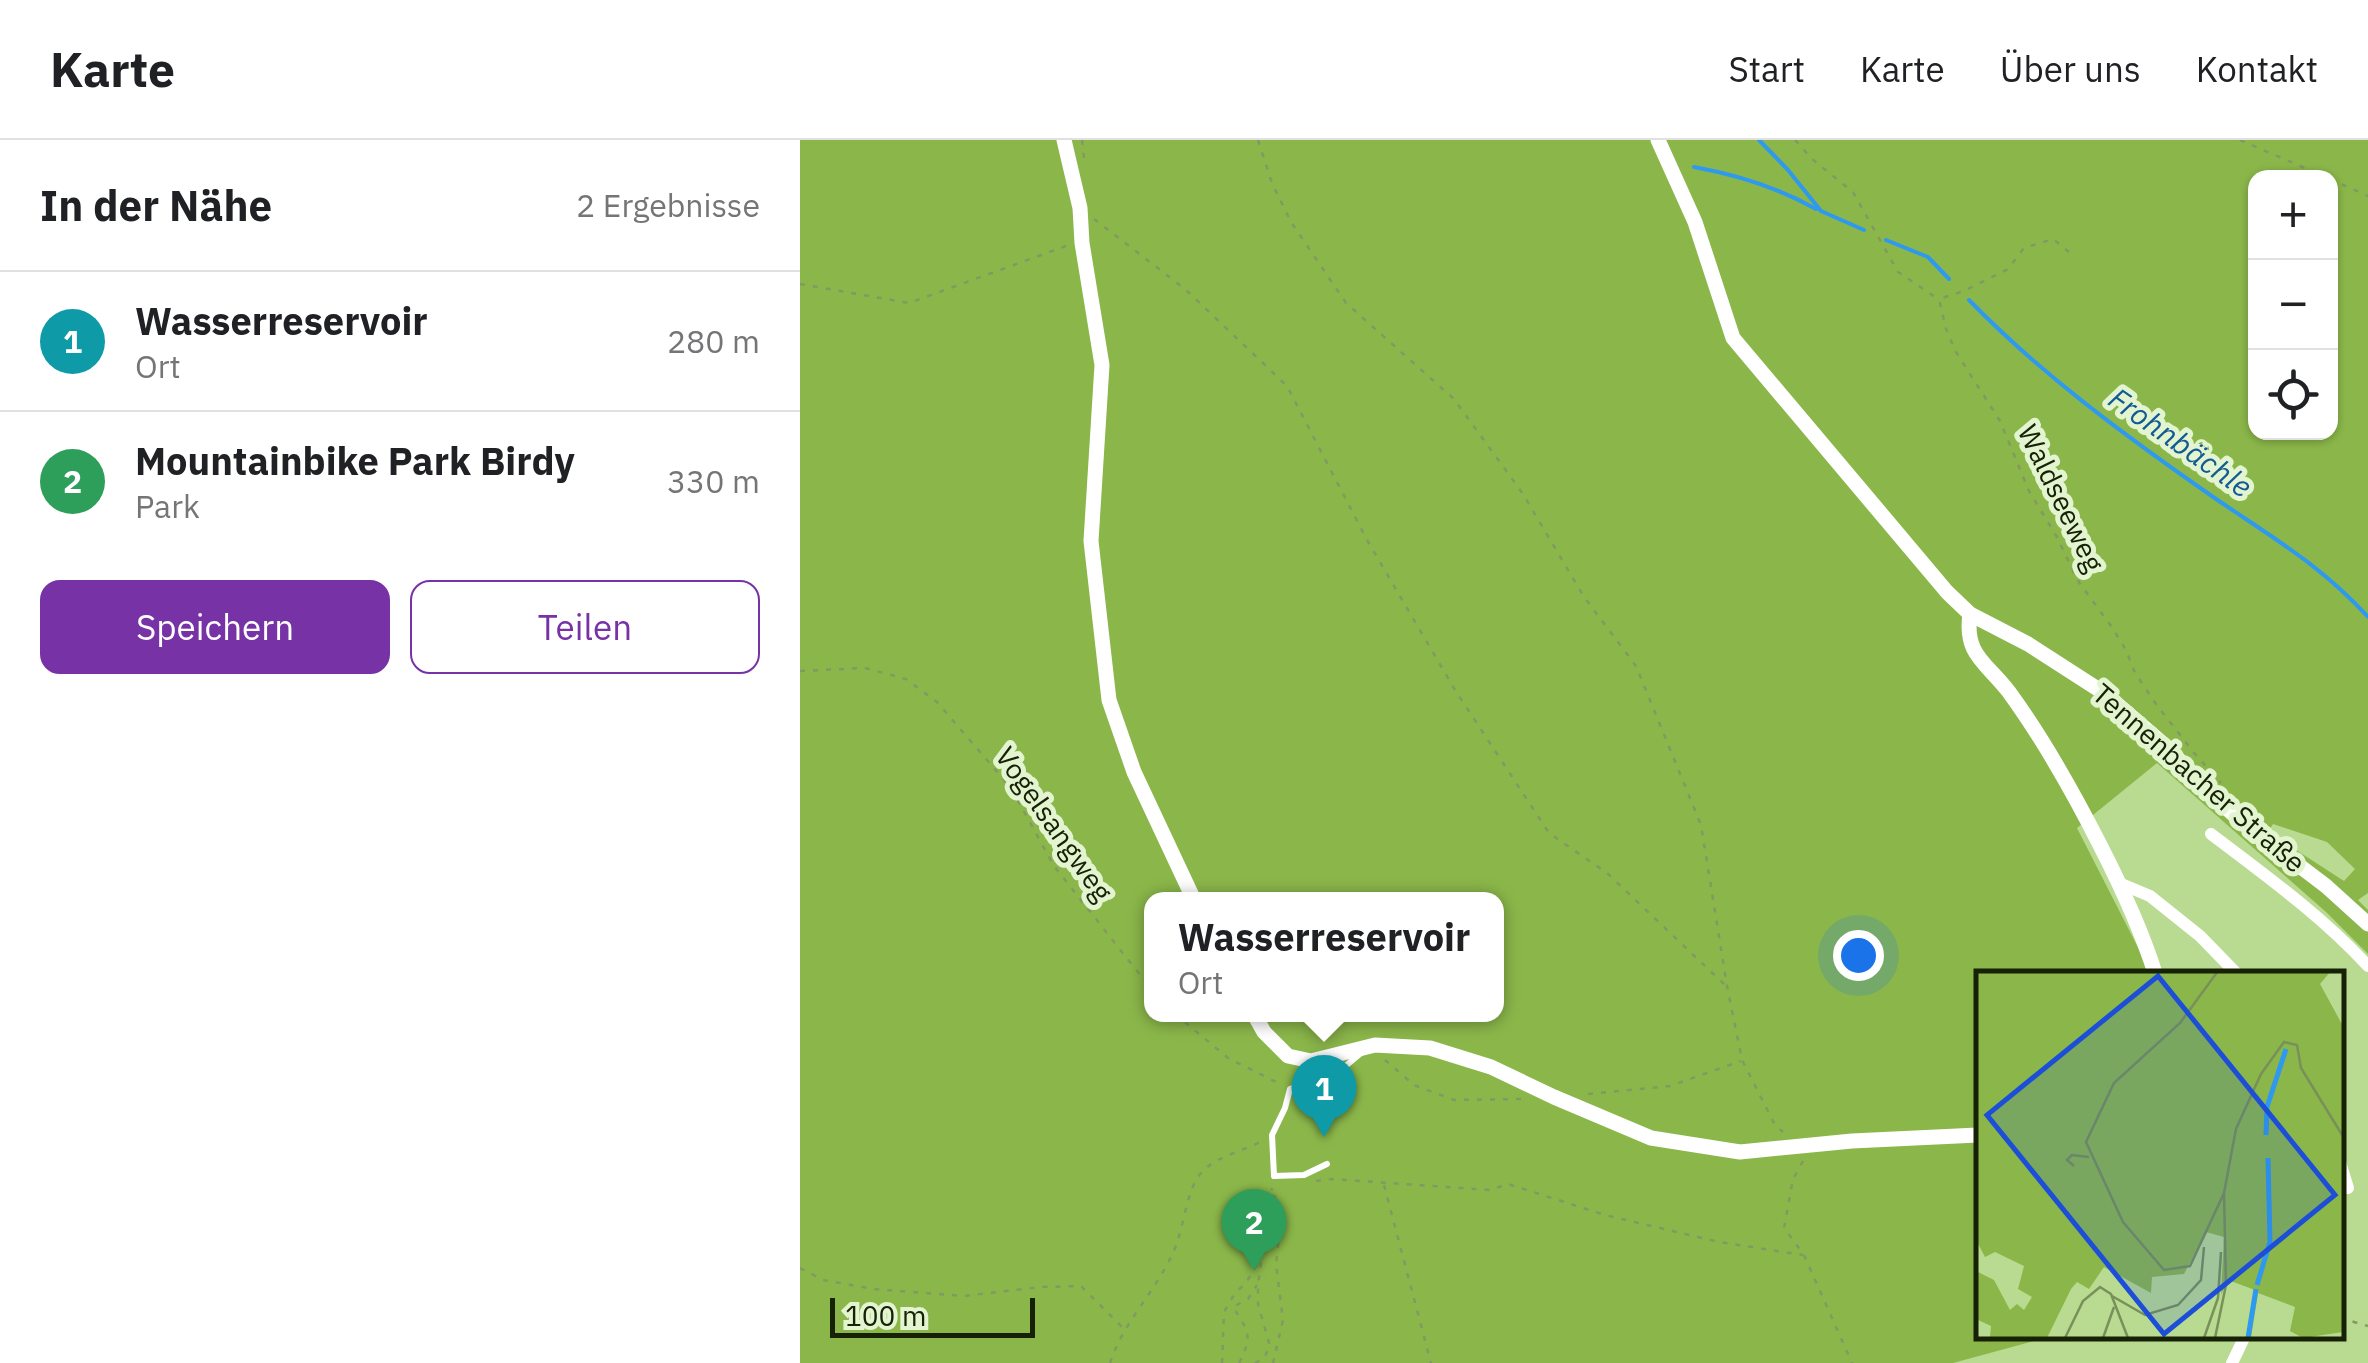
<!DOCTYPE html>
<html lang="de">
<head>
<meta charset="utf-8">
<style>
  body { margin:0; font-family:"IBM Plex Sans",sans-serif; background:#f2f2f2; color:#202124 }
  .controls { position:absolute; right:30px; top:30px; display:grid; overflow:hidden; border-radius:20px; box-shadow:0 2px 8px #0004 }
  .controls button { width:90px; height:90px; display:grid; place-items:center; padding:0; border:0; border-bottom:2px solid #e0e0e0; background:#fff; color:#202124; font:50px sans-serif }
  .scale { position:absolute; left:30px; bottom:25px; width:205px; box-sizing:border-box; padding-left:10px; border:5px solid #162105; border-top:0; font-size:28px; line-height:35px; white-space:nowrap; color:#162105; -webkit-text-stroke:8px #e3f4d0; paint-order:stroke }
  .you { position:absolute; left:1058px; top:815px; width:35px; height:35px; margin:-25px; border:8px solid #fff; border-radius:50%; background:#1a73e8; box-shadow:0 0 0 15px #1a73e833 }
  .badge { display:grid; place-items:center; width:65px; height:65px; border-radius:50%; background:#7732a6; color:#fff; font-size:32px; font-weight:700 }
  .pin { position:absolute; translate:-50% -82px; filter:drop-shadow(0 2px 5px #0008) }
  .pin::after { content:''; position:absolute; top:52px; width:35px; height:30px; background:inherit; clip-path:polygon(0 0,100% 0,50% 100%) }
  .popup { position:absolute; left:344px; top:752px; width:360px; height:130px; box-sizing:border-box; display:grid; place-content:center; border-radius:20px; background:#fff; filter:drop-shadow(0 2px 8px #0005); font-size:32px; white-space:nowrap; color:#757577 }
  .popup b { font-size:38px; color:#202124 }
  .popup::after { content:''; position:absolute; left:50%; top:100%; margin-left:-20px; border:20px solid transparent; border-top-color:#fff }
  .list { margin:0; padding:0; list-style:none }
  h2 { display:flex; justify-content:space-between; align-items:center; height:130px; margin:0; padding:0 40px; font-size:42px }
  h2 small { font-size:32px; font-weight:400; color:#757577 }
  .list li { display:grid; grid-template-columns:65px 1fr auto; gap:30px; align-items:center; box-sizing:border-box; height:140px; padding:0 40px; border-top:2px solid #e0e0e0 }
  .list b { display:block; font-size:38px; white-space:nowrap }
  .list p { margin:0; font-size:32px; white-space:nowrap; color:#757577 }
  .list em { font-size:32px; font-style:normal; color:#757577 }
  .actions { display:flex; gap:20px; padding:30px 40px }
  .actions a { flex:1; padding:22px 0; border:2px solid #7732a6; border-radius:20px; text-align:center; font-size:35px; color:#7732a6 }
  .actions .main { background:#7732a6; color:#fff }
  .icon { flex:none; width:55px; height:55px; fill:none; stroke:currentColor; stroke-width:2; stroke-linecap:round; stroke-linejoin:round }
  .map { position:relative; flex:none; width:1568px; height:1223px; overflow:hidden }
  header { display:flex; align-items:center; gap:60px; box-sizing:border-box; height:140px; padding:0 50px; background:#fff; border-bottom:2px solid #e0e0e0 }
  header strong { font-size:48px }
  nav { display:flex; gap:55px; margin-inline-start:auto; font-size:35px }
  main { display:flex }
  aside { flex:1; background:#fff }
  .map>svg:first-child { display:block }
  .green { fill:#8bb74a; fill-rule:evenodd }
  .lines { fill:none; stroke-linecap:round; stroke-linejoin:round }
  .stream { stroke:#2e99ef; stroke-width:4 }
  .path { stroke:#819a61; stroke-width:2.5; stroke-dasharray:5 8; stroke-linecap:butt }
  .service { stroke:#fff; stroke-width:6 }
  .minor { stroke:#fff; stroke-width:12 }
  .tertiary { stroke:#fff; stroke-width:15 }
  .labels { text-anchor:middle; stroke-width:10; stroke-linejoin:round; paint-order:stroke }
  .street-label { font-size:28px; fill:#162105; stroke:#e3f4d0 }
  .water-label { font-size:30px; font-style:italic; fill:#125a92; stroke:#e3f4d0 }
  .inset-river { fill:none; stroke:#2e99ef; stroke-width:5 }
  .inset-road { fill:none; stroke:#789059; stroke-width:2.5 }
  .view { fill:#1d4ed8; fill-opacity:0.15; stroke:#1d4ed8; stroke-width:5 }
  .inset-edge { fill:none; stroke:#162105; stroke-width:5 }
</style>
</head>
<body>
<header>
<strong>Karte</strong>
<nav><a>Start</a><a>Karte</a><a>Über uns</a><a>Kontakt</a></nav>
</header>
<main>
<aside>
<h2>In der Nähe<small>2 Ergebnisse</small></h2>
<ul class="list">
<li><span class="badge" style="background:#0f9aa8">1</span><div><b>Wasserreservoir</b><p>Ort</p></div><em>280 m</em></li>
<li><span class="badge" style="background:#2e9e5b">2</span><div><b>Mountainbike Park Birdy</b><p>Park</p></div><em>330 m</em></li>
</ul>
<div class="actions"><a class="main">Speichern</a><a>Teilen</a></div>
</aside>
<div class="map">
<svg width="1568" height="1223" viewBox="0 0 1568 1223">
  <rect width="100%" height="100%" fill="#b9da91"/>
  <path class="green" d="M0,0h1568v753l-10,7 10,10v44l-42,-42 -169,-149 -80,65 74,145h-173v363h74l-99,27h-1153zM1456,38h74v254h-74zM1473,684l54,18 28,27 -11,12 -76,-49zM352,760h344v114h-344z"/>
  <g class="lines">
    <g class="stream">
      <path d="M959,0l29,30 33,41 43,19"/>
      <path d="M894,27c44,8 83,20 122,42"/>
      <path d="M1086,100l42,17 21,22"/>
      <path d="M1169,160c71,73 154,134 237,192 60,42 112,70 162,125"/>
    </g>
    <g class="path">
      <path d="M282,0l2,18"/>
      <path d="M458,0l14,43 19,39 55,81 108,96 69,95 61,103 52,69 65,159 26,161 15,74 33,65 8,7"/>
      <path d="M995,0l17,19 41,33 45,80 40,27"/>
      <path d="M1440,0l88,38"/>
      <path d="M1530,39l38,17"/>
      <path d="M294,79l91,70 102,97 80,154 88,150 94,143 58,40 118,112"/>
      <path d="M1269,112l-16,-13 -29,9 -16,21 -44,22 -25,8 7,30 10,23 44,69 29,70 28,46 21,44 33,45 15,24 9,23 21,31 39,50 26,29"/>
      <path d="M0,144l109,19 157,-57"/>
      <path d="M0,531l65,-3 41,11 31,23 74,86 43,78 98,124"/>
      <path d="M375,874l53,44 54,27"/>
      <path d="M585,920l29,25 40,15 67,-1"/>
      <path d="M788,954l82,-8 71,-25"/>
      <path d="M520,958l15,-14"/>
      <path d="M1003,1021l-10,18 -9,49 20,27 48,108"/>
      <path d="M516,1041l16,-2 158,11 18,-6 97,31 114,27 84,13"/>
      <path d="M584,1045l47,178"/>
      <path d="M472,1055l6,3 2,31 -4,35 7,56 -10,43"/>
      <path d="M0,1128l23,12 51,9 90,7 77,-9 40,-1 44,44"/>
      <path d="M1540,1178l28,8"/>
      <path d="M310,1223c13,-40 44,-70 62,-108 11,-22 13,-55 24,-75 13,-23 44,-27 66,-39"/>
      <path d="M422,1223l2,-51 11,-19 11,-10 13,-22"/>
      <path d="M439,1223c14,-27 10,-31 -6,-56l15,-8 9,-14"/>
      <path d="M455,1223l9,-5 6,-12 -12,-42v-20l14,-96"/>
    </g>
    <path class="service" d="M527,1024l-23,11 -30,1 -2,-41 13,-27 5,-19 52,-20 19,-16"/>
    <g class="minor">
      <path d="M1411,694c54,41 111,82 157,132"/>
      <path d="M1319,743l31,13 50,40 36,37"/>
      <path d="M1540,1022l8,26"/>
      <path d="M1432,1223l13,-27"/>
    </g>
    <g class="tertiary">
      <path d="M264,0l16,68 2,35 20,122 -11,176 18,159 25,72 60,128"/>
      <path d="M858,0l37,82 38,116 214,254 23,22 58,30 76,49 66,57 37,41 40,35 79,60 42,38"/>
      <path d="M1170,474c-6,41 16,48 39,78 35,48 64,100 91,153 21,41 41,84 55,128"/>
      <path d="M454,874l10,18 24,24 23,5 64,-16 55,3 61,19 63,30 97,41 89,14 112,-11 126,-6"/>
    </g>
  </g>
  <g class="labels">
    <g class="street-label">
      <text transform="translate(1261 358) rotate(64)" y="10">Waldseeweg</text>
      <text transform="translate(1399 638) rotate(41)" y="10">Tennenbacher Straße</text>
      <text transform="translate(254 684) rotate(55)" y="10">Vogelsangweg</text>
    </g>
    <g class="water-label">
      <text transform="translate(1380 303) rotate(35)" y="10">Frohnbächle</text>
    </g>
  </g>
  <g transform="translate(1176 831)">
    <rect width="368" height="368" fill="#b9da91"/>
    <path d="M0,0h355l-11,13 23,42v306l-40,6 -13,-7 5,-24 -37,-14 -7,45h-5l9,-48 -27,-10 -7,15 3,-58 -18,-5 -22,42 -32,3 -1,16 -47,-26 -15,22 -12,-7 -6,7 -24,49h-71l14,-1 1,-11 -15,-7v-48l18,9 16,30 7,-6 7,6 8,-13 -14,-8 6,-23 -29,-14 -10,5 -9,-17z" fill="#8bb74a"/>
    <path class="inset-river" d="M290,164l1,-28 19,-58M281,314l13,-43 -2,-84M272,367l8,-49"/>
    <path class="inset-road" d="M242,0l-38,52 -66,60 -28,59 37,80 41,48 26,-4 34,-73 12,-64 25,-55 23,-32 13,3 4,23 43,70M98,195l-7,-6 5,-5 17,2M136,325l33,19 33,-10 23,-25 3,-33M89,367l18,-37 17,-14 11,7 17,44M127,367l11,-31M228,367l14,-40 3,-46M239,367l11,-53 -2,-92"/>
    <path class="view" d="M182,5l177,219 -171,139 -177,-219z"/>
    <rect width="368" height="368" class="inset-edge"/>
  </g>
</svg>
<div class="controls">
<button>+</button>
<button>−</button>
<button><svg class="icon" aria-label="locate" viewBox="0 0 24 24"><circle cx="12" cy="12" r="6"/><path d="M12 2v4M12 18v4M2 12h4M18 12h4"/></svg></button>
</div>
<div class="scale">100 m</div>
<div class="you"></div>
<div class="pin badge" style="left:524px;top:997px;background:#0f9aa8">1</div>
<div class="popup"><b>Wasserreservoir</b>Ort</div>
<div class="pin badge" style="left:454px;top:1131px;background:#2e9e5b">2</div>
</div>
</main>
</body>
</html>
